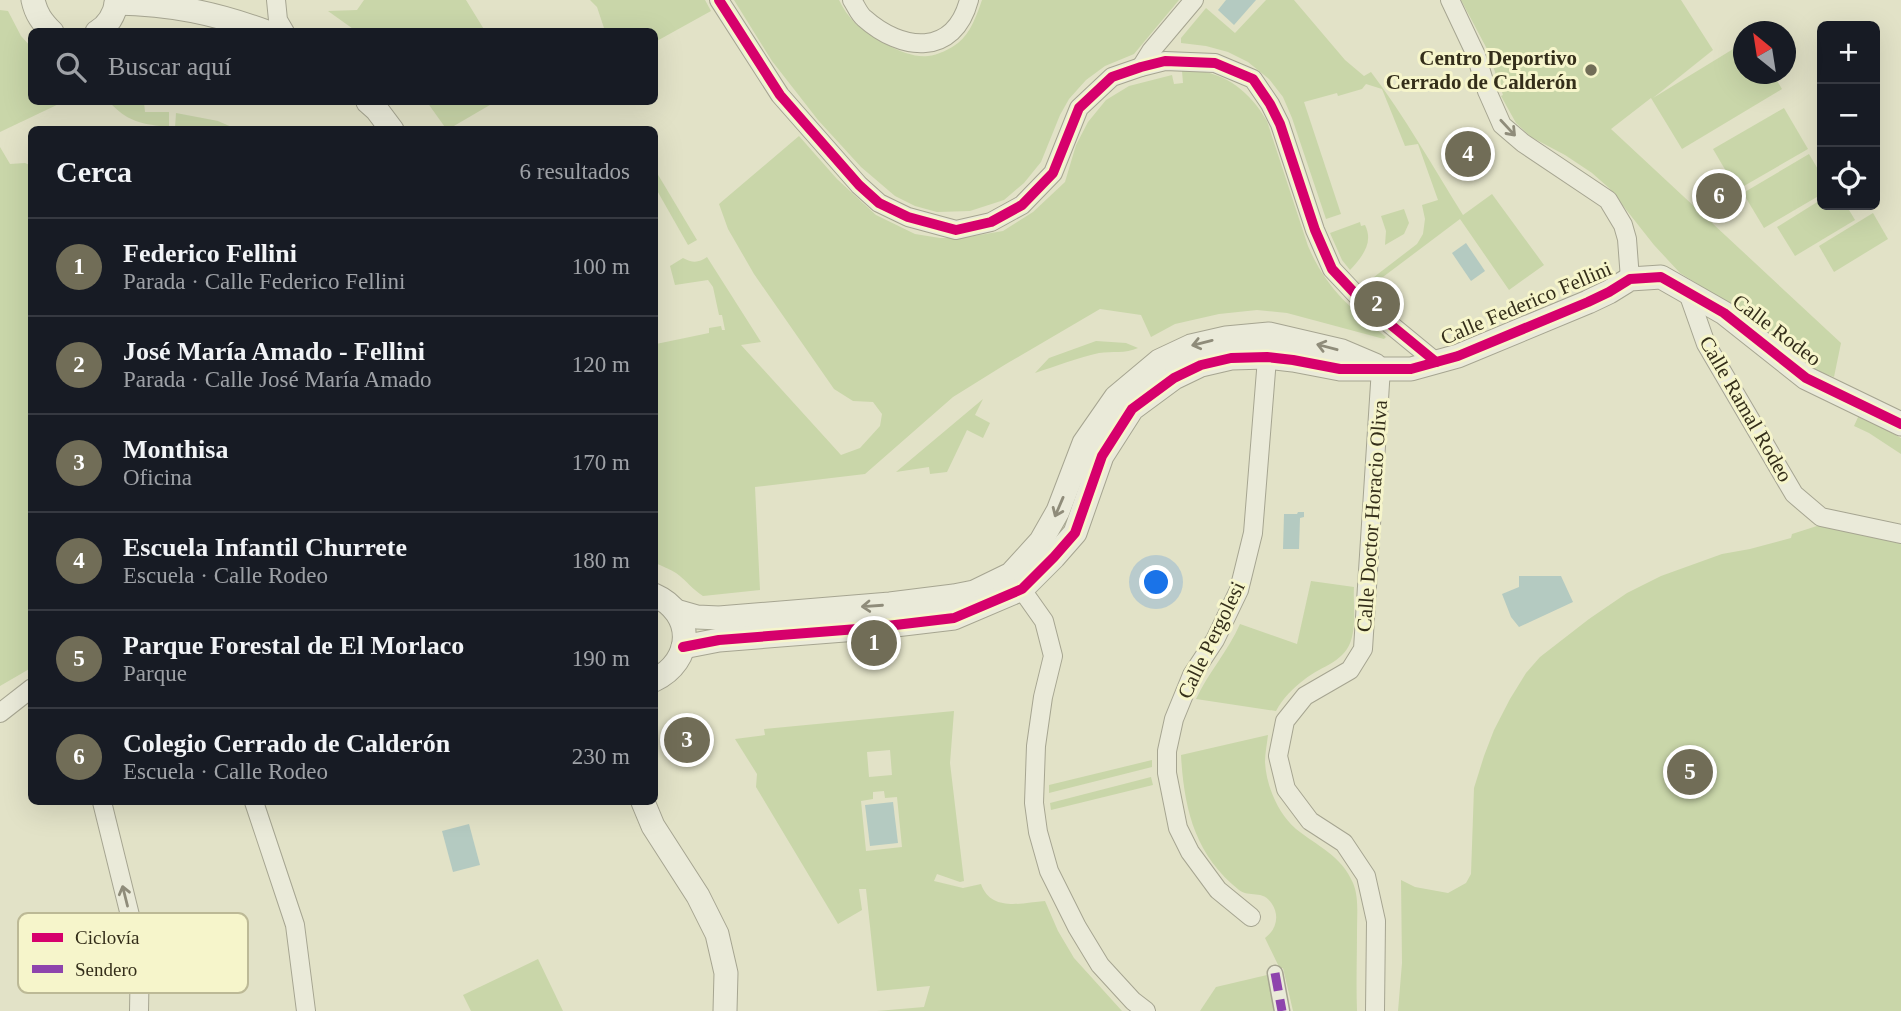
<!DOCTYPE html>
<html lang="es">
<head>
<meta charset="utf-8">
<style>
  body { margin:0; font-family:"Times New Roman",serif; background:#242831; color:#f1f3f6 }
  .controls { position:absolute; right:21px; top:21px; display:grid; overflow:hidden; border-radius:10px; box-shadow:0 7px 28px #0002 }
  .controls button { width:63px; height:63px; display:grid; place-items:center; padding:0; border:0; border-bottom:2px solid #363941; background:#171b24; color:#f1f3f6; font:35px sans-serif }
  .compass { position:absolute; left:1733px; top:21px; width:63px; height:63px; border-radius:50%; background:#171b24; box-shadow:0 7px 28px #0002; rotate:330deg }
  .you { position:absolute; left:1157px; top:583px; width:24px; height:24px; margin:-18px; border:5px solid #fff; border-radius:50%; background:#1a73e8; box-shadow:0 0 0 10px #1a73e833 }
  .badge { display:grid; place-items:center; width:46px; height:46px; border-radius:50%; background:#716d57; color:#fff; font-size:23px; font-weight:700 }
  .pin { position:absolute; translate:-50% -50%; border:4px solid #fff; box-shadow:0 2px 7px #0006 }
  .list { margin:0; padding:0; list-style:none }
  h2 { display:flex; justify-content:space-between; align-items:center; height:91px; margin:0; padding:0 28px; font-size:30px }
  h2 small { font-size:23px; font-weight:400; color:#9ea1a6 }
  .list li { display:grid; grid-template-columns:46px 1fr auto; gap:21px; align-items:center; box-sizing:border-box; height:98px; padding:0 28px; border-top:2px solid #363941 }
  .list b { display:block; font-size:26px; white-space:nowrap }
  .list p { margin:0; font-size:23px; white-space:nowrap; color:#9ea1a6 }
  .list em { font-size:23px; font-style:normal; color:#9ea1a6 }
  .icon { flex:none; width:38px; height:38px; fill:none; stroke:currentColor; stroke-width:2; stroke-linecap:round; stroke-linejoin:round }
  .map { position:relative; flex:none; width:1901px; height:1011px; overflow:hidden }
  .search { position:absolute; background:#171b24; box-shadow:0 7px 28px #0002; left:28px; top:28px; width:630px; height:77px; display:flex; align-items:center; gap:18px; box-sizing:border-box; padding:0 24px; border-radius:10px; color:#9ea1a6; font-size:26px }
  .panel { position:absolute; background:#171b24; box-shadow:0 7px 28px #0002; left:28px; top:126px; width:630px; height:679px; border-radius:10px }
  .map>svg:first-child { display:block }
  .green { fill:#c9d6a9; fill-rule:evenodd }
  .water { fill:#b4cac1 }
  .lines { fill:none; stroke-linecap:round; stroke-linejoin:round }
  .pedestrian-casing { stroke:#a6a591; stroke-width:17 }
  .minor-casing { stroke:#a6a591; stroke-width:20 }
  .tertiary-casing { stroke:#a6a591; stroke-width:25 }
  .pedestrian { stroke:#eaead9; stroke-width:14 }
  .minor { stroke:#eaead9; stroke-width:18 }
  .tertiary { stroke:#eaead9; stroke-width:23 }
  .quiet { stroke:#8e44ad; stroke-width:9; stroke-dasharray:18 9; stroke-linecap:butt }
  .cycleway-casing { stroke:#f6f5cb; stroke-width:15 }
  .cycleway { stroke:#d6006c; stroke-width:10 }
  .oneway { stroke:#8f8c7a }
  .poi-dot { fill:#716d57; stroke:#f6f5cb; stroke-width:2.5 }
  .labels { text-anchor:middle; stroke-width:6; stroke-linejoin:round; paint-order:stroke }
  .poi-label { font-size:21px; font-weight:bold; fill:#342e1a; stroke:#f6f5cb; text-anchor:end }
  .street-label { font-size:21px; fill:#342e1a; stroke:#f6f5cb }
  .key { fill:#f6f5cb; stroke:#bcb996; stroke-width:2 }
  .key-label { font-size:19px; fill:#342e1a }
</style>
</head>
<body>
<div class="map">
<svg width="1901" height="1011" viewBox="0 0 1901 1011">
  <rect width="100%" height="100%" fill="#e2e2c7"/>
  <g class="green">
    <path d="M364,0h102l19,31h-129l-28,-20 29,-1z"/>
    <path d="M590,0h115l6,11 -56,31 -1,-10 -49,-1 -8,-24z"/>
    <path d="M734,0h105c4,8 9,16 16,23 16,14 51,36 73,33 10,-1 22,-7 30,-13 13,-10 19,-29 24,-43h197l-45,54 -29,12 -19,14 -17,19 -9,16 -19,47 -17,21 -20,17 -34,11 -33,1 -22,-6 -20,-10 -34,-29 -43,-47 -46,-59z"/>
    <path d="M1266,0h28l51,60 19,16 7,-4c34,45 62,95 92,143l29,-21 52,71 -35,25 -49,-71 -93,70 7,-12 43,-33 6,-10 2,-15 -3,-14 16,-5 -20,-56 -13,2 -23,-57 -16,-5 -4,5 -24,7 -1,-3 -33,9 37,112 -15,5 -34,-101 -9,-21 -14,-18 -21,-17 -20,-10 -22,-6 -25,-3v-5l25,-30 29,25z"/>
    <path d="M1461,0h220l32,50 -60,48 90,-55 1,31h29l9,15 -100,60 -31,-51 -40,31 230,214 -7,34 -31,-11 -35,-33 -27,-22 -61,-38 -26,-28 -45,-57 -17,-15 -27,-18 -34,-18 -15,-14 -15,-27 2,-1 -16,-46z"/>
    <path d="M0,10l8,1 13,25 10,11 1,55h31l-63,30z"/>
    <path d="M1192,70c35,3 58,22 75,51l41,125c19,44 43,62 78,91l-2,2 -97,-26 -30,-3 -38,4 -44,10 -24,13 -10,-22 -41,-6 -94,55 -53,33 -88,77 -110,13 5,103 -57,6c-10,-6 -17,-16 -27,-23 -6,-4 -14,-7 -21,-10l-1,-222 2,3 53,-11v-5l12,-2 1,4h3l-3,-15h-3l-6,-28 -5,-7 -33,5 -5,-19 13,-8c9,5 16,5 24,-1l54,85 -20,3 100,110 19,-7 20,-22 2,-12 -9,-12 -20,-1 -19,-12 -80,-115 -26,-45 -9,-25 80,-68 38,43 39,36 39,19 25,4h22l41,-7 30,-19 32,-30 11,-37 12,-23 18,-22 23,-14 43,-11 2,9 9,-1 -1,-12z"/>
    <path d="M112,102h32l1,10h24v15c-26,-3 -39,-4 -58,-23z"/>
    <path d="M427,102h68l-48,28z"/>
    <path d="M1784,108l24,41 -71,41 -24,-41z"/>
    <path d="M176,113l42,8 18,8 -61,-1z"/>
    <path d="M0,147l10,17 15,-1 7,3 -1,502 -31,18z"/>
    <path d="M1809,154l13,22v18l-58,34 -21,-35z"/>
    <path d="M654,168l43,72 -9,5 -33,-58z"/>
    <path d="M1822,199v6h24l9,15 -60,36 -18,-29z"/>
    <path d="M1404,209l5,14 -5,11 -19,11 1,-14 -5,-15z"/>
    <path d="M1873,213l15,26 -54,33 -15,-26z"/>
    <path d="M1360,222l1,4 4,-1c9,18 -3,32 -15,45l-8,-10 -12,-27z"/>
    <path d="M1096,341l30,2 12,5c-13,6 -26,3 -39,5 -22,5 -43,13 -64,20l14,-15z"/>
    <path d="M983,399l-8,16 15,8 -7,15 -16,-8 -20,42 -17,2 -1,-7 -33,5z"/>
    <path d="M1859,415l42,23v16l-32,-21 -15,-7z"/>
    <path d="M1820,525l81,17v469h-503l4,-48 -1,-83 14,7 33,6 18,-10 5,-9 3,-86 10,-32 10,-26 16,-31 16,-26 14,-16 49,-38 38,-26 34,-17 61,-22 28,-5 41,-11 1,-4z"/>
    <path d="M1311,581l43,6c-1,16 2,34 -2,50 -6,25 -29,28 -47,42 -12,9 -22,19 -29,32l-80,-12c12,-26 32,-48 44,-75l57,20z"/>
    <path d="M954,711l-4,52 14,118 -4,1 -23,-8 -3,7 29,7 18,-4c10,28 40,19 64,17l13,30 16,27 48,53h-245l47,-4 6,-21 -53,5 -11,-102h-7l3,21 -24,14 -82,-137 1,-13 -22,-35 30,-4 -1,-6zM890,750l2,25 -23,2 -2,-25zM884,791l1,7 12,-1 5,50 -36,4 -5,-50 12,-2v-7z"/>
    <path d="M1268,735c-1,9 -3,18 -3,27 1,23 13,52 31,67 21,17 46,27 57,54 6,14 4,32 4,48 0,26 -1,53 0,80h-64l-10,-43 -3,1 -15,-31c11,-8 15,-22 7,-34 -9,-15 -23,-6 -33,-14 -44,-35 -55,-81 -58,-135z"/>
    <path d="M1152,760v7l-103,26v-8z"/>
    <path d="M1151,777l2,8 -102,25 -1,-7z"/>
    <path d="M538,959l25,52h-92l-8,-16z"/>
    <path d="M1267,975l9,36h-76l16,-24z"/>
  </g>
  <g class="water">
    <path d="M1226,0h30l-22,25 -16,-15z"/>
    <path d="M1466,243l19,28 -14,10 -19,-28z"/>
    <path d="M1298,512h6v5l-4,1 -1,31h-16l1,-35h13z"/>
    <path d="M1519,576h42l12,26 -54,25 -8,-10 -9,-23 17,-7z"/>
    <path d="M893,802l5,41 -28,3 -5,-41z"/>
    <path d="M469,824l11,41 -27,7 -11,-41z"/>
  </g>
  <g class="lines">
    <g class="pedestrian-casing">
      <path id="pedestrian" d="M1275,973l7,38"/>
    </g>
    <g class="minor-casing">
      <g id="minor">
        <path d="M276,0l2,20 7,12"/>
        <path d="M719,0l61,95 79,90 20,18 29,14 48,13 35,-8 31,-17 31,-32 26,-65 33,-31 29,-10 24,-6 50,2 38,16 17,25 10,20 35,106 17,39 31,33 73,60"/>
        <path d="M852,0c4,6 7,14 12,18 38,34 90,39 105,-18"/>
        <path d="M1450,0l26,55 11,36 15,34 21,18 85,57 15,25 4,14 3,40"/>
        <path d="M1141,67l10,-16 43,-51"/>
        <path d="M1688,293l18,51 88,150 27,23 80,17"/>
        <path d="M1015,580l29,41 9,35 -10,41 -7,49 -2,57 4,29 11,39 28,56 23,38 33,36 13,10"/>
        <path d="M0,713l32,-25"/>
        <path d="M102,802l38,154 -1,55"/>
        <path d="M254,802l41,123 11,86"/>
        <path d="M1251,917l-33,-27 -28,-38 -12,-24 -11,-55v-22l7,-32 18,-44 23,-35 24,-50 14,-57 15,-187"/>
        <path d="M1375,1011l1,-90 -10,-45 -22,-33 -34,-22 -24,-32 -8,-33 7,-35 20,-25 45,-26 13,-21 18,-281"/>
      </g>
    </g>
    <g class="tertiary-casing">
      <g id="tertiary">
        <path d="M33,0c3,14 9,22 19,32"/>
        <path d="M116,3c55,1 99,10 151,29"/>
        <path d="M97,32c12,-7 18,-19 20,-32"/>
        <path d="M368,102l9,8 15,20"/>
        <path d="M654,595c41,18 40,66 0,85"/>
        <path d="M676,611l21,6 22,1 171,-14 64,-8 20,-4 37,-18 30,-33 17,-30 26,-68 32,-46 43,-36 32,-15 35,-8 43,-4 73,17 33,14"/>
        <path d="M683,647l36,-7 151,-12 84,-10 68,-29 32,-32 21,-24 27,-77 30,-47 42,-31 27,-13 30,-7 36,-1 26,3 47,9h71l47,-13 130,-54 21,-10 21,-13 31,-2 63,36 82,65 95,46"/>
        <path d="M643,802l10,24 45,70 19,38 9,39 -1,38"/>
      </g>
    </g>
    <use href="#pedestrian" class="pedestrian"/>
    <use href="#minor" class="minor"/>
    <use href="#tertiary" class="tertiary"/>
    <path class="quiet" d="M1275,973l7,38"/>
    <g class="cycleway-casing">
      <g id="cycleway">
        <path d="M719,0l61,95 79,90 20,18 29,14 48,13 35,-8 31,-17 31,-32 26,-65 33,-31 29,-10 24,-6 50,2 38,16 17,25 10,20 35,106 17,39 31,33 73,60"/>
        <path d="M683,647l36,-7 151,-12 84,-10 68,-29 32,-32 21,-24 27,-77 30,-47 42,-31 27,-13 30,-7 36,-1 26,3 47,9h71l47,-13 130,-54 21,-10 21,-13 31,-2 63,36 82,65 95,46"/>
      </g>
    </g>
    <use href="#cycleway" class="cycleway"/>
  </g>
  <defs><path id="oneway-shaft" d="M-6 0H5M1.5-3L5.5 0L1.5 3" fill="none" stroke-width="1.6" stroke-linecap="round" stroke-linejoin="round" transform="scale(1.75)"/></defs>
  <g class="oneway">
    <use href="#oneway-shaft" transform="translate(1508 128) rotate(47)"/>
    <use href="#oneway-shaft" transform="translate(1202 343) rotate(166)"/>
    <use href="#oneway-shaft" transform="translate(1327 347) rotate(-165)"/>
    <use href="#oneway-shaft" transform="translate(1059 507) rotate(113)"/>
    <use href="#oneway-shaft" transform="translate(872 606) rotate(176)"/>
    <use href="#oneway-shaft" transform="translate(125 896) rotate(-104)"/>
  </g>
  <circle class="poi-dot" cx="1591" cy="70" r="7"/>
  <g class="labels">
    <g class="poi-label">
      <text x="1577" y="65">Centro Deportivo<tspan x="1577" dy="24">Cerrado de Calderón</tspan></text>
    </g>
    <g class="street-label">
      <text transform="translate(1526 303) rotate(-23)" y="7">Calle Federico Fellini</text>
      <text transform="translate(1777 330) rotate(37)" y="7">Calle Rodeo</text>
      <text transform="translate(1746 409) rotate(60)" y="7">Calle Ramal Rodeo</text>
      <text transform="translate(1372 516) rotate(-86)" y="7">Calle Doctor Horacio Oliva</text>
      <text transform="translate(1211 640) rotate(-64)" y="7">Calle Pergolesi</text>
    </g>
  </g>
  <rect x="18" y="913" width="230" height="80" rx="10" class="key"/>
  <rect x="32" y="933" width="31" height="9" fill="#d6006c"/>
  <rect x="32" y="965" width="31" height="8" fill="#8e44ad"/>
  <g class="key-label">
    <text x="75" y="944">Ciclovía</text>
    <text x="75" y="976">Sendero</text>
  </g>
</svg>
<div class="controls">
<button>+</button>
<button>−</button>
<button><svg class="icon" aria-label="locate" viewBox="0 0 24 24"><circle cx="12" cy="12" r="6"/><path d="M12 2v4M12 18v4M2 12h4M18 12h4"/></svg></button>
</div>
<svg class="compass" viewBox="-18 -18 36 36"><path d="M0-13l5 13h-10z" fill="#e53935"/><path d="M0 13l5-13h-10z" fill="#9ea1a6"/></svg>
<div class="you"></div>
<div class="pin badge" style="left:874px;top:643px">1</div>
<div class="pin badge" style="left:1377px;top:304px">2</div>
<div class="pin badge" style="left:687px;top:740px">3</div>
<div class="pin badge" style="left:1468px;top:154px">4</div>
<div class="pin badge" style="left:1690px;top:772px">5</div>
<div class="pin badge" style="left:1719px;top:196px">6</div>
<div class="search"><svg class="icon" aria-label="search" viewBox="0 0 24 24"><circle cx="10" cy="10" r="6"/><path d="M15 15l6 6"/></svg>Buscar aquí</div>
<section class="panel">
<h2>Cerca<small>6 resultados</small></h2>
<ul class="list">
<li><span class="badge">1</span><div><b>Federico Fellini</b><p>Parada · Calle Federico Fellini</p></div><em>100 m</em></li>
<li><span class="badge">2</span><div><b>José María Amado - Fellini</b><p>Parada · Calle José María Amado</p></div><em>120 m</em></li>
<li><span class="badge">3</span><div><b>Monthisa</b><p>Oficina</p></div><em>170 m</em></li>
<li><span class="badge">4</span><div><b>Escuela Infantil Churrete</b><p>Escuela · Calle Rodeo</p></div><em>180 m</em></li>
<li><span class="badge">5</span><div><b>Parque Forestal de El Morlaco</b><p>Parque</p></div><em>190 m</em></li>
<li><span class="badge">6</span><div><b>Colegio Cerrado de Calderón</b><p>Escuela · Calle Rodeo</p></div><em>230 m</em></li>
</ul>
</section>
</div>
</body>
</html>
